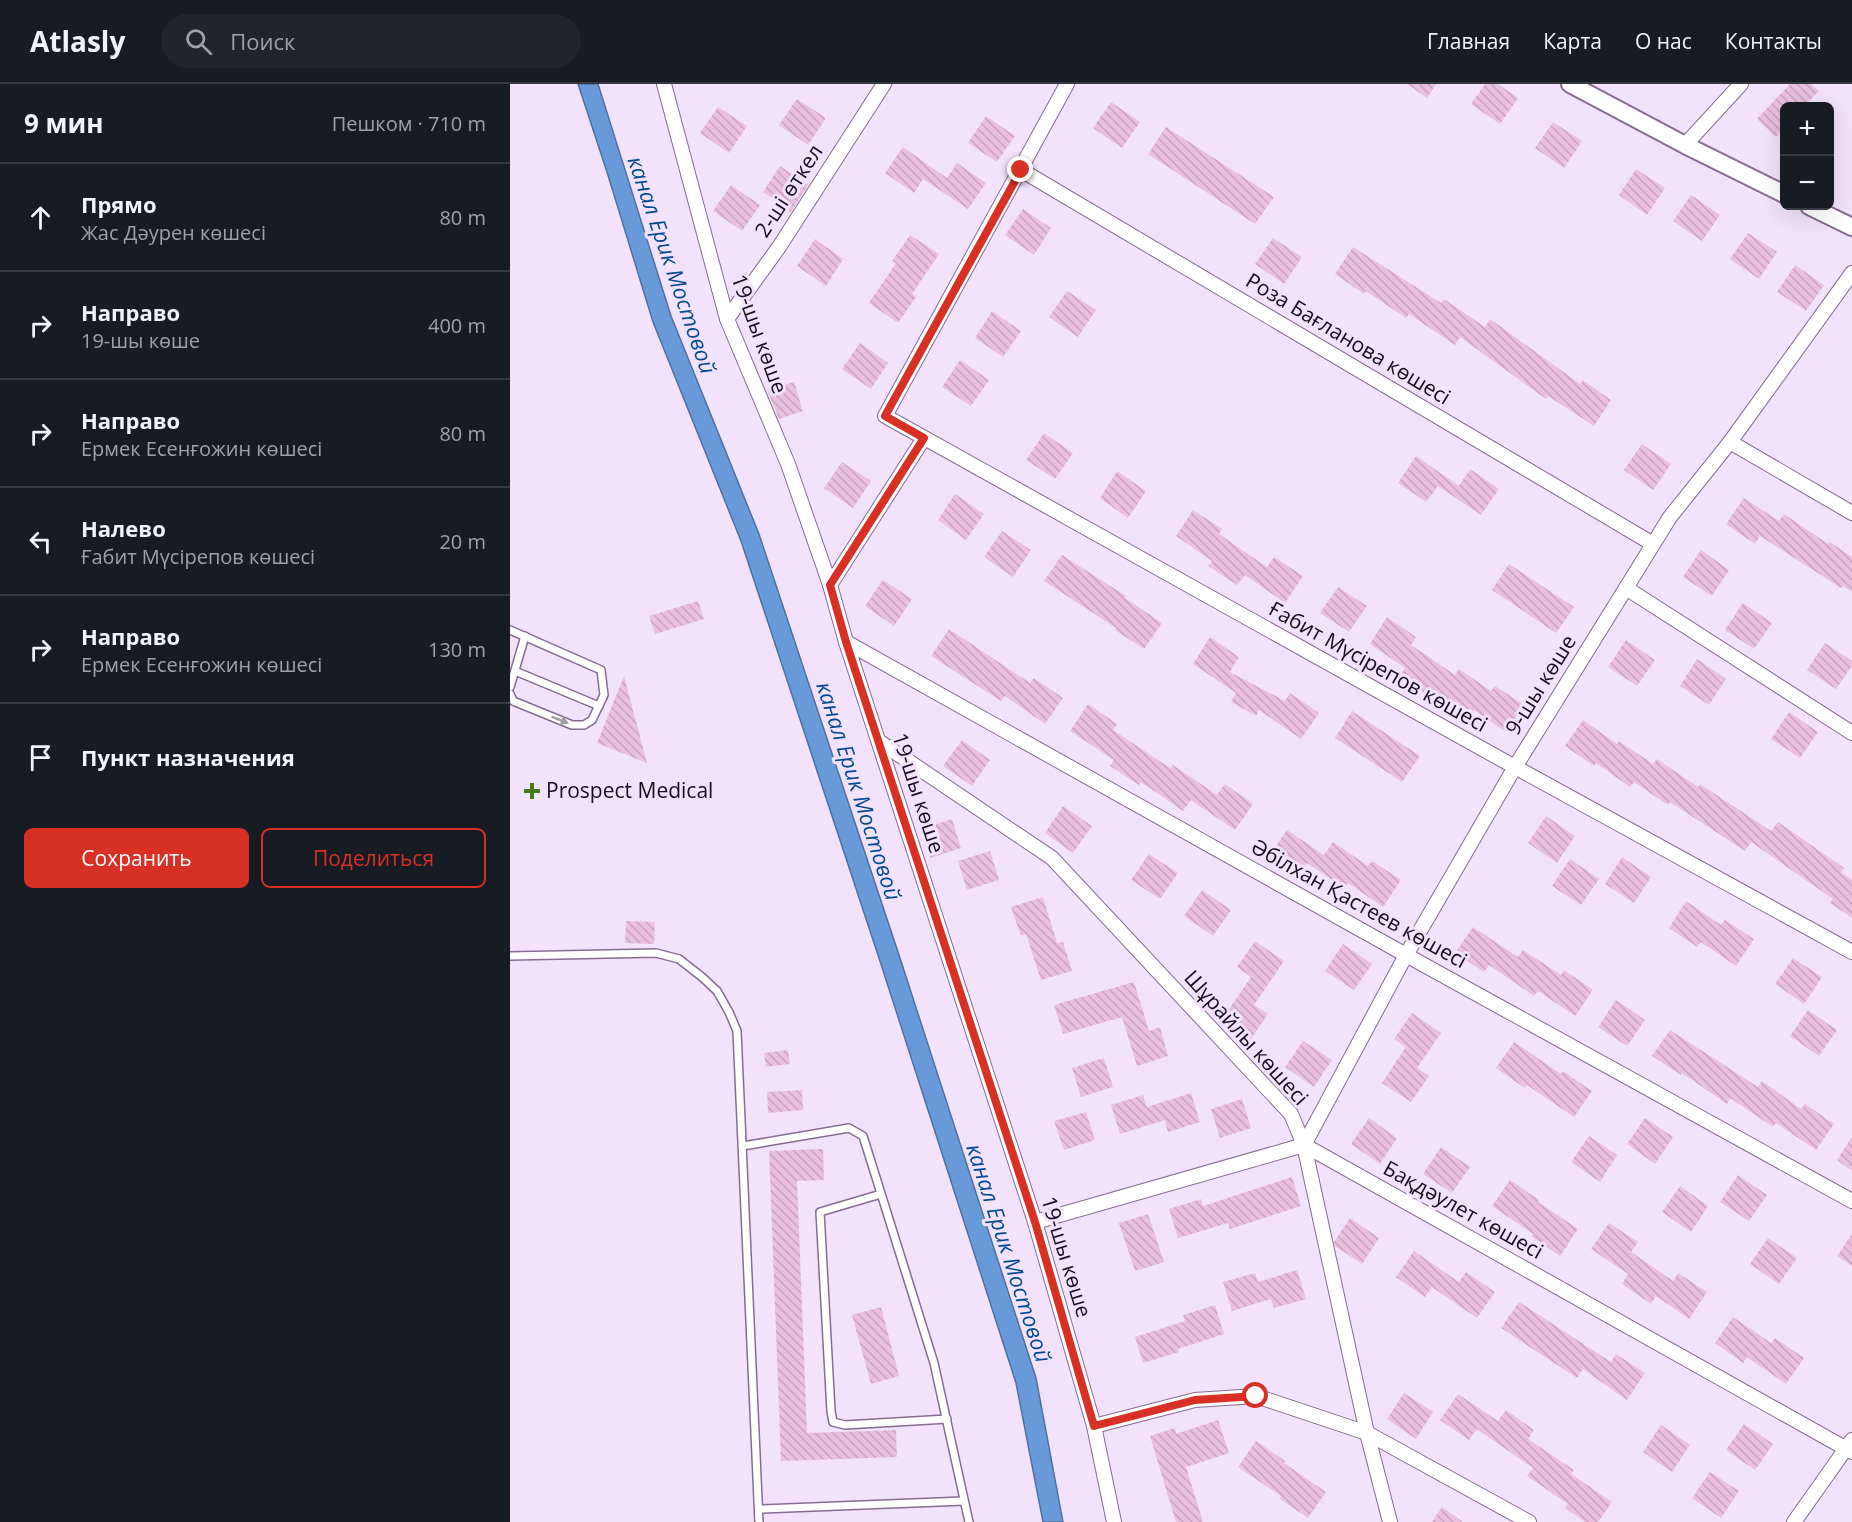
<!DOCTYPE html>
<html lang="ru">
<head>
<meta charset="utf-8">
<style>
  body { margin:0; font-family:"Open Sans",sans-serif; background:#20242c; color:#f1f3f6 }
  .controls { position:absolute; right:18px; top:18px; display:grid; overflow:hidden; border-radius:9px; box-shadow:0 6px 24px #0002 }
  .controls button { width:54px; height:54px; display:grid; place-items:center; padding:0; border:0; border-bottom:2px solid #363941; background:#171b24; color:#f1f3f6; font:30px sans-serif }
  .stop { position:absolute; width:18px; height:18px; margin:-14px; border:4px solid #d93025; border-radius:50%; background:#fff }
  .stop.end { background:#d93025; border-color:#fff; box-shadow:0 2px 6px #0008 }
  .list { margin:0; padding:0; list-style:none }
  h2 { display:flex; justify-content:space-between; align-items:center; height:78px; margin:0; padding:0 24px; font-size:26px }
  h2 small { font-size:20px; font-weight:400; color:#9ea1a6 }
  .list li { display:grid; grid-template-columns:39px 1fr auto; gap:18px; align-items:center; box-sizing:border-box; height:108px; padding:0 24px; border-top:2px solid #363941 }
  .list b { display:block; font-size:22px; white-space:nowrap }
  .list p { margin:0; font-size:20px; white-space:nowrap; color:#9ea1a6 }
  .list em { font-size:20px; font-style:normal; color:#9ea1a6 }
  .actions { display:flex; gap:12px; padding:18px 24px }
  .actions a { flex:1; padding:14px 0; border:2px solid #d93025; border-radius:9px; text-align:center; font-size:21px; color:#d93025 }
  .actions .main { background:#d93025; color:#fff }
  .icon { flex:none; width:33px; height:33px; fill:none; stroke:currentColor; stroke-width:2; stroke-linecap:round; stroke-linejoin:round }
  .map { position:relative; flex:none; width:1342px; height:1438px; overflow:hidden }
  header { display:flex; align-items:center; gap:36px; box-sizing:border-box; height:84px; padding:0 30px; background:#171b24; border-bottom:2px solid #363941 }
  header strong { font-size:28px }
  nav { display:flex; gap:33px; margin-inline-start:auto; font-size:21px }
  .search { width:420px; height:54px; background:#20242c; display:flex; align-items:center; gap:15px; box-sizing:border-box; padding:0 21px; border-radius:33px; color:#9ea1a6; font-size:22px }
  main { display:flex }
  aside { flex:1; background:#171b24 }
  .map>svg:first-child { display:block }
  .water { fill:#689ad9; stroke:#5070a0; stroke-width:1.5 }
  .building { fill:url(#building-back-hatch) }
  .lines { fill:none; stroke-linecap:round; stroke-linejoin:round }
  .service-casing { stroke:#866c92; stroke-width:10 }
  .minor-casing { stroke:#866c92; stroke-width:16 }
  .tertiary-casing { stroke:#866c92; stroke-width:20 }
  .service { stroke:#fff; stroke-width:7 }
  .minor { stroke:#fff; stroke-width:14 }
  .tertiary { stroke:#fff; stroke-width:16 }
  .oneway { fill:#a29ea4 }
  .route { stroke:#d93025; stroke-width:8 }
  .poi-dot { fill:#437b12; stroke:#f3e2fc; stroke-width:2 }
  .labels { text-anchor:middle; stroke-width:6; stroke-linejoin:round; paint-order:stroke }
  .street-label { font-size:21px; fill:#170d1b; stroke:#f3e2fc }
  .poi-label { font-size:21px; fill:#170d1b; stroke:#f3e2fc; text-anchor:start }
  .water-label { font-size:22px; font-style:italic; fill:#004a94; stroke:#f3e2fc }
</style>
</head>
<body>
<header>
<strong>Atlasly</strong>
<div class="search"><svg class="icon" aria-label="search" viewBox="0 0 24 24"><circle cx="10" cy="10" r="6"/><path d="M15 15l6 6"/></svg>Поиск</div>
<nav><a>Главная</a><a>Карта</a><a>О нас</a><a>Контакты</a></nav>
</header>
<main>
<aside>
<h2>9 мин<small>Пешком · 710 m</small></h2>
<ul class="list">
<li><svg class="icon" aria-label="ahead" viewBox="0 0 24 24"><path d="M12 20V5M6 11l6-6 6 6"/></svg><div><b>Прямо</b><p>Жас Дәурен көшесі</p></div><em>80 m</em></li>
<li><svg class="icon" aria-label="right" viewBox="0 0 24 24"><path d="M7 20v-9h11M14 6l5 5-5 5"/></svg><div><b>Направо</b><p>19-шы көше</p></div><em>400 m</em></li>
<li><svg class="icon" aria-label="right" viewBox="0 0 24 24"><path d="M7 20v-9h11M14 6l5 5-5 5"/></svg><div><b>Направо</b><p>Ермек Есенғожин көшесі</p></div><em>80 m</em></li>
<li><svg class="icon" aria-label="left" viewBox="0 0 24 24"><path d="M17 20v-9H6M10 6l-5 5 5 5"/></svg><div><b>Налево</b><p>Ғабит Мүсірепов көшесi</p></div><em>20 m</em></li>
<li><svg class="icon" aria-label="right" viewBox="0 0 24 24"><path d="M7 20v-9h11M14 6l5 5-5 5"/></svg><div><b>Направо</b><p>Ермек Есенғожин көшесі</p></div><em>130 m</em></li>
<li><svg class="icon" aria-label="arrive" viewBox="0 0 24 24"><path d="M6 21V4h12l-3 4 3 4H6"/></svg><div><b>Пункт назначения</b></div></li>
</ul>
<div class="actions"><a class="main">Сохранить</a><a>Поделиться</a></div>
</aside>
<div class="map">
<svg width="1342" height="1438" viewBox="0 0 1342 1438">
  <defs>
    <pattern id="building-back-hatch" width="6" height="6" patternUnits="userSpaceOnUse" patternTransform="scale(1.5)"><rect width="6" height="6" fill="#eac0e0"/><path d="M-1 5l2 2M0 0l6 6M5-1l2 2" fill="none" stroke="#c8a4c0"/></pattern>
  </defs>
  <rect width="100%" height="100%" fill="#f3e2fc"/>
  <path class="water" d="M68,0h20l73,232 88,218 139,418 138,426 27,144h-20l-27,-139 -137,-425 -138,-417 -88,-219 -46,-150z"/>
  <g class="building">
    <path d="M897,0h29l-9,14z"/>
    <path d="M975,0h13l20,14 -18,26 -29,-20z"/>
    <path d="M1280,0h21l8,7 -15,15h-19v21l-9,10 -19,-18z"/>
    <path d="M287,15l29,19 -18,27 -29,-20z"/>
    <path d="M601,18l29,20 -18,26 -29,-20z"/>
    <path d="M208,23l29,19 -18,27 -29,-20z"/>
    <path d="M476,32l29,20 -18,26 -29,-19z"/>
    <path d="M1043,38l29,19 -18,27 -29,-20z"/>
    <path d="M656,43l108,70 -19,27 -107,-70z"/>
    <path d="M393,63l44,31 10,-15 29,20 -18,26 -45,-30 -9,14 -29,-20z"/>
    <path d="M270,82l28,19 -17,27 -28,-20z"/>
    <path d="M1126,85l29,19 -18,27 -28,-20z"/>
    <path d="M221,101l29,20 -18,26 -29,-20z"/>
    <path d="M1181,111l29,20 -18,26 -29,-20z"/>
    <path d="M513,125l28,19 -17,27 -29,-20z"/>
    <path d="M1238,149l29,19 -18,27 -29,-20z"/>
    <path d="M400,151l29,19 -27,40 4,3 -18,26 -29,-20 27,-40 -4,-2z"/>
    <path d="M763,154l29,19 -18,27 -29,-20z"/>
    <path d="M305,155l28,20 -17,27 -29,-20z"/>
    <path d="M843,163l88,56 3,-4 41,28 5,-8 90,65 3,-4 28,20 -17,26 -46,-30 -2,3 -86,-62 -5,8 -46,-31 -3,4 -40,-27 -2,3 -29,-20z"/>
    <path d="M1285,181l29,20 -18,26 -29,-19z"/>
    <path d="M557,207l29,19 -18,27 -29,-20z"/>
    <path d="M482,227l29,20 -18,26 -28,-19z"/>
    <path d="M350,259l28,20 -17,26 -29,-20z"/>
    <path d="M450,276l29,20 -18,26 -29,-19z"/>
    <path d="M284,298l9,29 -24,8 -12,-29z"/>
    <path d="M534,349l29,20 -18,26 -29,-19z"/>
    <path d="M1132,360l29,20 -18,26 -29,-20z"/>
    <path d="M906,372l43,30 11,-17 29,20 -18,26 -43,-29 -12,16 -28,-19z"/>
    <path d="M332,378l29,19 -18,27 -29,-20z"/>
    <path d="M607,387l29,20 -18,27 -28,-20z"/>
    <path d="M445,410l29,20 -18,26 -28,-20z"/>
    <path d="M1234,414l35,23 5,-7 44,30 2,-2 22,15v35l-9,-6 -2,2 -81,-52 -5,8 -29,-20z"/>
    <path d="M683,426l29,19 -3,5 48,33 7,-10 29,19 -18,27 -40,-28 -8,10 -29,-19 4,-5 -36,-25z"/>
    <path d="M492,447l29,19 -18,27 -29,-20z"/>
    <path d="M1191,466l28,20 -17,26 -29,-19z"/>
    <path d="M552,471l64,41 -1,2 37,25 -18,26 -29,-19 1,-2 -72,-47z"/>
    <path d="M999,480l65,43 -18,26 -64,-43z"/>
    <path d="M373,496l29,19 -18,27 -29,-20z"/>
    <path d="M828,503l29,19 -18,26 -29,-19z"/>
    <path d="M188,517l6,18 -49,15 -6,-18z"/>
    <path d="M1233,519l29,20 -18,26 -29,-19z"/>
    <path d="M877,533l29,20 -5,8 44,30 4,-6 32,22 4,-5 29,19 -18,27 -32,-22 -4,5 -37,-25 -4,6 -29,-20 5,-8 -35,-24z"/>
    <path d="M439,545l81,54 4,-5 29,20 -18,26 -40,-28 -4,5 -70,-45z"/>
    <path d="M700,553l29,20 -9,15 55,29 5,-8 29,20 -18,26 -42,-29 -3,6 -25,-14 5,-9 -43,-29z"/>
    <path d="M1116,556l29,20 -18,26 -29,-19z"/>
    <path d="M1315,559l27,18v5l-16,23 -29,-19z"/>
    <path d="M1187,575l29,20 -17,26 -29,-19z"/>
    <path d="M114,592l23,87 -50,-20z"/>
    <path d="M578,620l29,20 -4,6 57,38 3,-3 44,30 8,-11 28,20 -18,26 -44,-30 -8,11 -42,-29 -2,3 -29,-19 4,-6 -44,-29z"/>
    <path d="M842,627l68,45 -18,26 -67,-44z"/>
    <path d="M1279,628l29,20 -18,26 -29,-19z"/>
    <path d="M1073,636l34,24 2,-3 34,23 4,-5 41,28 2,-3 71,47 7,-9 66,46 -3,4 11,8v38l-22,-15 3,-4 -82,-57 -6,9 -75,-49 -2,3 -34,-23 -4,5 -34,-24 -2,3 -29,-20z"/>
    <path d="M452,656l28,20 -18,26 -29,-20z"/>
    <path d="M553,722l29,20 -19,27 -28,-20z"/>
    <path d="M1036,732l29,20 -18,27 -29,-20z"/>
    <path d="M442,735l9,29 -31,10 -9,-29z"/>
    <path d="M777,746l37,25 9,-13 35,24 4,-5 29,19 -18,27 -35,-24 -4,5 -37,-25 -9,13 -29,-20z"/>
    <path d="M480,767l9,29 -32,10 -9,-29z"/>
    <path d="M639,770l29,19 -18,26 -29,-19z"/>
    <path d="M1112,773l29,20 -17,26 -29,-19z"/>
    <path d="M1060,775l29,20 -18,26 -29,-19z"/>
    <path d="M692,806l29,20 -18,26 -29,-20z"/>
    <path d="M533,813l14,46 6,-1 9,29 -31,9 -15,-46 -5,2 -10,-29z"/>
    <path d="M1176,817l35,24 4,-5 29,19 -18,27 -35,-24 -4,5 -28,-19z"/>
    <path d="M116,837l29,1 -1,22 -29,-1z"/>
    <path d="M963,843l45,30 5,-7 38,25 3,-5 29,20 -18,26 -37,-25 -4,5 -45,-31 -5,7 -29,-19z"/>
    <path d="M745,857l29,20 -30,44 14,9 -18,26 -29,-19 30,-44 -14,-10z"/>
    <path d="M833,860l29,20 -18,26 -29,-19z"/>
    <path d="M1283,874l29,19 -18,27 -29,-20z"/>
    <path d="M624,898l15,49 11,-4 8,29 -31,10 -15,-49 -59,17 -9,-29z"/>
    <path d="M1106,916l29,20 -18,26 -29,-19z"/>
    <path d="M1298,926l29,20 -18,26 -29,-20z"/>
    <path d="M902,929l29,20 -24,35 12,8 -18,26 -29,-19 24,-36 -12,-8z"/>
    <path d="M1160,946l88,57 4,-6 39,28 4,-5 29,20 -18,26 -40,-27 -3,4 -43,-29 -3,6 -45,-31 -1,2 -29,-19z"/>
    <path d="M793,957l29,19 -18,27 -29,-20z"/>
    <path d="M1004,958l47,32 2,-3 29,20 -18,26 -47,-32 -2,3 -29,-20z"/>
    <path d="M278,966l2,14 -24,3 -2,-14z"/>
    <path d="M594,974l9,29 -32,10 -9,-29z"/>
    <path d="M292,1006l1,20 -35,3 -1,-21z"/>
    <path d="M681,1009l9,29 -32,10 -3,-12 -45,14 -9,-29 32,-10 4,12z"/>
    <path d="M732,1015l9,29 -31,10 -9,-29z"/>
    <path d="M576,1028l9,28 -31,10 -10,-29z"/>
    <path d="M859,1034l28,20 -17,26 -29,-20z"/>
    <path d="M1135,1034l28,19 -18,27 -28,-20z"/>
    <path d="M1079,1052l28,19 -17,27 -29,-20z"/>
    <path d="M1342,1053v34l-15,-11z"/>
    <path d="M931,1063l29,20 -18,26 -29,-19z"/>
    <path d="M313,1065l1,31 -27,1 10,252 89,-3 1,27 -116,4 -12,-310z"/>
    <path d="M1228,1091l29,20 -18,26 -29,-19z"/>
    <path d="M782,1093l9,29 -71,23 -2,-6 -50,15 -9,-29 32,-10 2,7z"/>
    <path d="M1000,1096l29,20 -1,2 40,27 -18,27 -29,-20 2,-2 -41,-28z"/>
    <path d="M1170,1102l28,20 -17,26 -29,-20z"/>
    <path d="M638,1130l16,48 -29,9 -16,-48z"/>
    <path d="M840,1134l29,20 -17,26 -27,-18 -1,-4z"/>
    <path d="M1099,1139l29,19 -7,10 42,29 5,-8 29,19 -18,27 -33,-23 -5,8 -29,-20 6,-10 -37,-25z"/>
    <path d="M1342,1150v32l-15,-10z"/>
    <path d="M1258,1154l29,20 -18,26 -29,-20z"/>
    <path d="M904,1167l45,31 7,-10 29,20 -18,26 -45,-31 -7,10 -29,-20z"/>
    <path d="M787,1186l9,29 -32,9 -3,-9 -39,12 -9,-29 32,-9 3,9z"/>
    <path d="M1009,1218l92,60 5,-8 29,19 -18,27 -44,-31 -6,9 -76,-50z"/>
    <path d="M705,1221l9,29 -46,15 1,3 -36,11 -8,-26 50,-16 -2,-6z"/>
    <path d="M371,1223l18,69 -28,8 -19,-69z"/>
    <path d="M1223,1233l38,26 4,-5 29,20 -18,26 -39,-27 -4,6 -28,-20z"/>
    <path d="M894,1309l29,19 -17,27 -29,-20z"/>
    <path d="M948,1310l40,27 8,-11 28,20 -6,9 46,31 -3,4 41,28 -14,20h-13l-20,-14 3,-4 -41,-28 6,-8 -56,-39 -8,11 -29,-20z"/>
    <path d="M708,1336l11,33 -43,14 17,55h-27l-26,-86 25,-8 1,6z"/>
    <path d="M1234,1340l29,20 -18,26 -29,-20z"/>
    <path d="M1151,1341l29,20 -18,27 -29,-20z"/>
    <path d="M746,1357l29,20 -1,2 42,29 -18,26 -28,-19 1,-3 -43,-29z"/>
    <path d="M1200,1388l29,19 -18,27 -29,-20z"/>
    <path d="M932,1423l21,15h-31z"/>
  </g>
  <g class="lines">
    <g class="service-casing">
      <g id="service">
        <path d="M0,546l91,40 3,25 -12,25 -8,5h-12l-59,-24 -3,-7"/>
        <path d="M5,587l84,35"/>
        <path d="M0,603l15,-51"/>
        <path d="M0,872l146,-3 23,6 23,18 15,14 12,21 8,19 22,491"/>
        <path d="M233,1062l106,-18 14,8 71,227 35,159"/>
        <path d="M371,1110l-61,18 11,199 2,11 12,3 102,-6"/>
        <path d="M249,1425l205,-8"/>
      </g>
    </g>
    <g class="minor-casing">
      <g id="minor">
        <path d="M154,0l63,235 61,145 42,121 16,57 189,580 59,204 20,96"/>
        <path d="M557,0l-182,332 630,351 337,185"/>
        <path d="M1175,61l56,-61"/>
        <path d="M511,86l632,374"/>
        <path d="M217,235l52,-72 105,-163"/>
        <path d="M1220,358l122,71"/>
        <path d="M320,501l94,-147"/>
        <path d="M1116,504l226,145"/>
        <path d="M336,558l560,313 446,246"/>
        <path d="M370,658l172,116 239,256 13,31 63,288 23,89"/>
        <path d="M794,1061l102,-190 109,-188 155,-250 60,-75 122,-169"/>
        <path d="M525,1138l269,-77 548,307"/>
        <path d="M584,1342l101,-26 61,-4 111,37 162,89"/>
        <path d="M1284,1438l58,-82"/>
      </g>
    </g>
    <g class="tertiary-casing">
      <g id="tertiary">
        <path d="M1060,0l115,61 99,49"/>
        <path d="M1299,122l43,21"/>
      </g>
    </g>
    <use href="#service" class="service"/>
    <use href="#minor" class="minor"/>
    <use href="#tertiary" class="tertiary"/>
  </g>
  <defs><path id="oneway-solid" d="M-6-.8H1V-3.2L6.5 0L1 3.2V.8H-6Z" transform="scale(1.5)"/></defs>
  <use class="oneway" href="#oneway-solid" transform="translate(50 636) rotate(22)"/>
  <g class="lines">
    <path class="route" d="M511,86l-136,246 39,22 -94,147 16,57 189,580 59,204 101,-26 61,-4"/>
  </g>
  <path class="poi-dot" d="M19 698h6v6h6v6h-6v6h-6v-6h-6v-6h6z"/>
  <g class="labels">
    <g class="street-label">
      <text transform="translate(279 107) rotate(-57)" y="7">2-шi өткел</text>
      <text transform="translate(249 250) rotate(70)" y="7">19-шы көше</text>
      <text transform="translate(838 255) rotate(31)" y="7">Роза Бағланова көшесi</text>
      <text transform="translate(868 583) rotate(29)" y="7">Ғабит Мүсірепов көшесi</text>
      <text transform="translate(1031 601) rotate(-58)" y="7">9-шы көше</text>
      <text transform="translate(408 709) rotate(72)" y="7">19-шы көше</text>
      <text transform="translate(849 820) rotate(29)" y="7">Әбілхан Қастеев көшесi</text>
      <text transform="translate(736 954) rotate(48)" y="7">Шұрайлы көшесі</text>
      <text transform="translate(953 1126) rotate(29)" y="7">Бақдәулет көшесi</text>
      <text transform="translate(556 1173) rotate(73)" y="7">19-шы көше</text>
    </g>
    <g class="poi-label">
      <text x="36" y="714">Prospect Medical</text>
    </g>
    <g class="water-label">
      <text transform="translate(162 181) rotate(71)" y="8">канал Ерик Мостовой</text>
      <text transform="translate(349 707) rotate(72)" y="8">канал Ерик Мостовой</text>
      <text transform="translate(499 1169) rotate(72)" y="8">канал Ерик Мостовой</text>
    </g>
  </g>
</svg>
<div class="controls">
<button>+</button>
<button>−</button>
</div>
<div class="stop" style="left:746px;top:1312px"></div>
<div class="stop end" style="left:511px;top:86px"></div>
</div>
</main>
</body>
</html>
